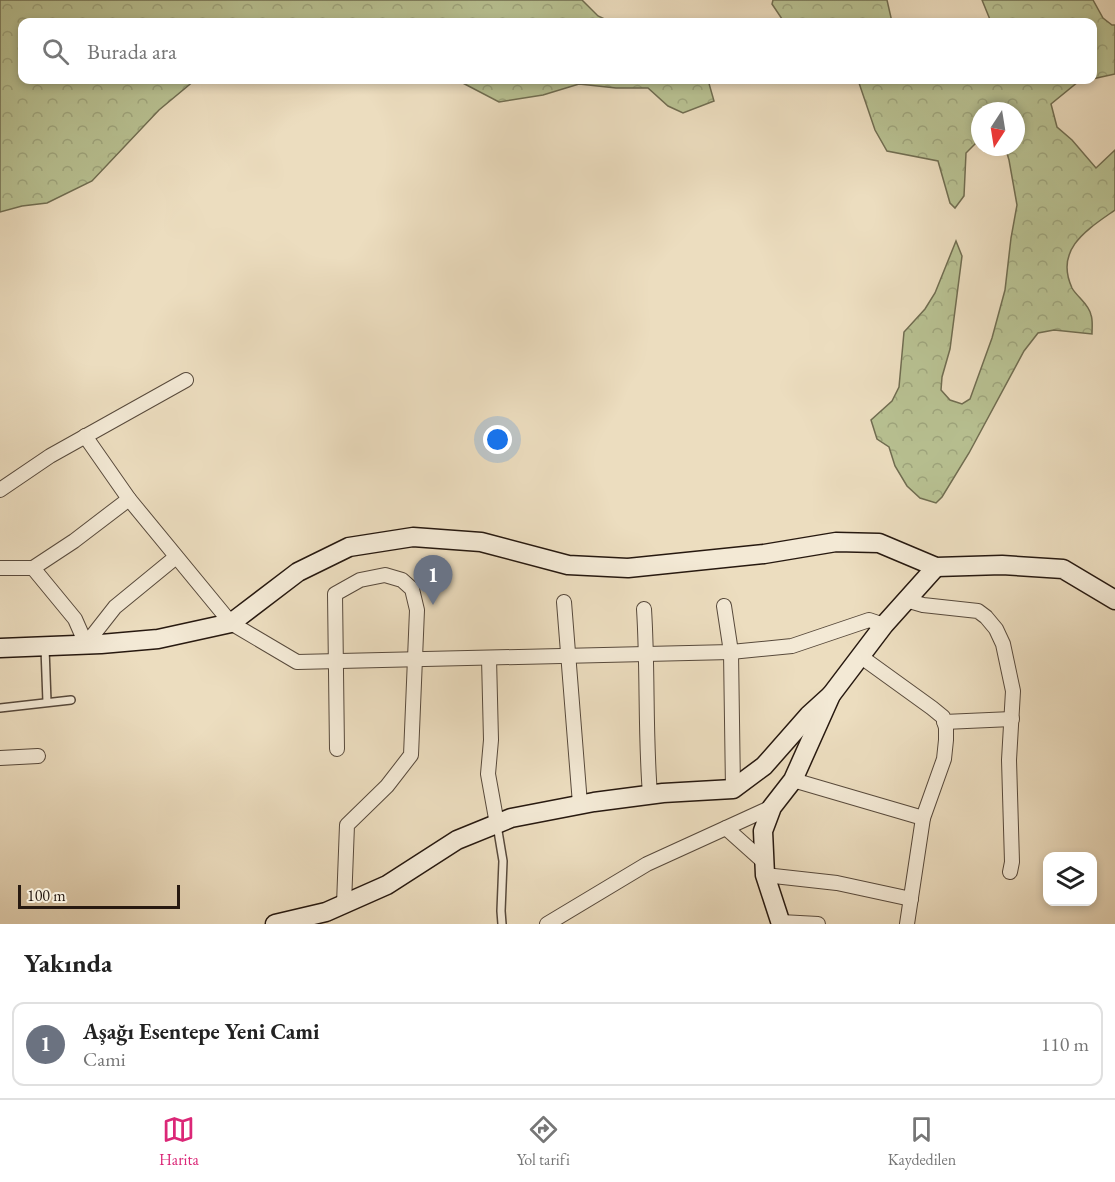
<!DOCTYPE html>
<html lang="tr">
<head>
<meta charset="utf-8">
<style>
  body { margin:0; font-family:"EB Garamond",serif; background:#f2f2f2; color:#222 }
  .controls { position:absolute; right:18px; bottom:18px; display:grid; overflow:hidden; border-radius:12px; box-shadow:0 3px 9px #0003 }
  .controls button { width:54px; height:54px; display:grid; place-items:center; padding:0; border:0; border-bottom:2px solid #e0e0e0; background:#fff; color:#222; font:30px sans-serif }
  .compass { position:absolute; left:971px; top:102px; width:54px; height:54px; border-radius:50%; background:#fff; box-shadow:0 3px 9px #0003; rotate:192deg }
  .scale { position:absolute; left:18px; bottom:15px; width:162px; box-sizing:border-box; padding-left:6px; border:3px solid #271910; border-top:0; font-size:16px; line-height:21px; white-space:nowrap; color:#271910; -webkit-text-stroke:4px #f3e9d5; paint-order:stroke }
  .you { position:absolute; left:498px; top:440px; width:21px; height:21px; margin:-15px; border:4px solid #fff; border-radius:50%; background:#1a73e8; box-shadow:0 0 0 9px #1a73e833 }
  .badge { display:grid; place-items:center; width:39px; height:39px; border-radius:50%; background:#db2777; color:#fff; font-size:20px; font-weight:700 }
  .pin { position:absolute; translate:-50% -50px; filter:drop-shadow(0 2px 3px #0008) }
  .pin::after { content:''; position:absolute; top:32px; width:21px; height:18px; background:inherit; clip-path:polygon(0 0,100% 0,50% 100%) }
  .list { margin:0; padding:0; list-style:none }
  h2 { display:flex; justify-content:space-between; align-items:center; height:78px; margin:0; padding:0 24px; font-size:26px }
  h2 small { font-size:20px; font-weight:400; color:#767676 }
  .list li { display:grid; grid-template-columns:39px 1fr auto; gap:18px; align-items:center; box-sizing:border-box; height:84px; margin:0 12px 12px; padding:0 12px; border:2px solid #e0e0e0; border-radius:12px }
  .list b { display:block; font-size:22px; white-space:nowrap }
  .list p { margin:0; font-size:20px; white-space:nowrap; color:#767676 }
  .list em { font-size:20px; font-style:normal; color:#767676 }
  .icon { flex:none; width:33px; height:33px; fill:none; stroke:currentColor; stroke-width:2; stroke-linecap:round; stroke-linejoin:round }
  .map { position:relative; flex:none; width:1115px; height:924px; overflow:hidden }
  .search { position:absolute; background:#fff; box-shadow:0 3px 9px #0003; left:18px; right:18px; top:18px; height:66px; display:flex; align-items:center; gap:15px; box-sizing:border-box; padding:0 21px; border-radius:12px; color:#767676; font-size:22px }
  .sheet { height:174px; background:#fff }
  nav { display:flex; justify-content:space-around; align-items:center; box-sizing:border-box; height:84px; border-top:2px solid #e0e0e0; background:#fff; font-size:16px; color:#767676 }
  nav a { display:grid; justify-items:center; gap:3px }
  nav .on { color:#db2777 }
  .map>svg:first-child { display:block }
  .forest { fill:url(#forest-crowns); stroke:#706d51; stroke-width:1.5 }
  .lines { fill:none; stroke-linecap:round; stroke-linejoin:round }
  .lane-casing { stroke:#584a3c; stroke-width:10 }
  .street-casing { stroke:#584a3c; stroke-width:16 }
  .secondary-casing { stroke:#271910; stroke-width:21 }
  .lane { stroke:#f3e9d5; stroke-width:7 }
  .street { stroke:#f3e9d5; stroke-width:14 }
  .secondary { stroke:#f3e9d5; stroke-width:18 }
</style>
</head>
<body>
<div class="map">
<svg width="1115" height="924" viewBox="0 0 1115 924">
  <defs>
    <pattern id="forest-crowns" width="20" height="18" patternUnits="userSpaceOnUse" patternTransform="scale(1.5)"><rect width="20" height="18" fill="#b8c192"/><path d="M2 6a3 3 0 1 1 6 0M12 15a3 3 0 1 1 6 0" fill="none" stroke="#9ea57d"/></pattern>
  </defs>
  <rect width="100%" height="100%" fill="#ecddbf"/>
  <filter id="stains"><feTurbulence type="fractalNoise" baseFrequency=".00333" numOctaves="4"/><feColorMatrix values="0 0 0 0 .2 0 0 0 0 .09 0 0 0 0 .02 0 0 0 .5 -.17"/></filter>
  <radialGradient id="worn" r=".72"><stop offset=".6" stop-color="#630" stop-opacity="0"/><stop offset="1" stop-color="#630" stop-opacity=".3"/></radialGradient>
  <g class="forest">
    <path d="M0,0h582l16,16 13,6h-589v58h173l-36,30 -67,71 -45,22 -25,3 -22,6z"/>
    <path d="M773,0h114l5,22h-108l-12,-18z"/>
    <path d="M982,0h111l10,18 9,7h3v49l-23,5v-57h-101z"/>
    <path d="M457,80h251l6,21 -31,12 -15,-7 -20,-18h-32l-37,-4 -36,11 -44,7z"/>
    <path d="M858,80h234l-14,2 -27,22 6,23 15,13 24,28 19,-18v60c-27,19 -61,39 -43,78 5,9 17,16 19,27 2,5 1,13 1,19l-38,-4 -16,3 -14,18 -55,102 -27,44 -6,6 -16,-5 -13,-12 -12,-20 -6,-19 -12,-8 -6,-19 21,-19 7,-14 5,-55 21,-23 10,-16 21,-52 6,15 -12,93 -8,28 -1,13 9,10 12,4 8,-5 22,-61 13,-48 6,-52 6,-33 -8,-45 -4,-13h11v-36h-13l-1,-4 -4,4h-18v28l-14,14 -2,43 -9,12 -5,-5 -12,-42 -51,-10 -12,-21z"/>
  </g>
  <g class="lines">
    <g class="lane-casing">
      <g id="lane">
        <path d="M45,648l2,54"/>
        <path d="M0,708l71,-8"/>
        <path d="M497,825l6,36 -2,50 1,13"/>
      </g>
    </g>
    <g class="street-casing">
      <g id="street">
        <path d="M85,436l44,63 102,124 66,39 434,-10 61,-6 77,-26 15,5"/>
        <path d="M0,490l50,-34 136,-76"/>
        <path d="M0,568h33l41,-27 55,-42"/>
        <path d="M33,568l42,51 11,25 29,-37 61,-50"/>
        <path d="M906,600l17,5 55,6 8,6 10,12 7,15 10,47 -4,69 3,102 -2,10"/>
        <path d="M564,602l16,202"/>
        <path d="M724,606l7,46 2,137"/>
        <path d="M644,609c4,62 1,124 6,185"/>
        <path d="M860,656l72,52 11,9 3,11v12l-2,19 -21,59 -16,106"/>
        <path d="M489,658l2,82 -3,34 9,50"/>
        <path d="M944,722l68,-3"/>
        <path d="M337,749l-2,-155 25,-14 25,-5 17,5 10,9 5,21 -6,145 -24,31 -40,39 -3,79"/>
        <path d="M0,758l38,-2"/>
        <path d="M793,780l130,38"/>
        <path d="M726,828l38,34"/>
        <path d="M765,875l72,8 74,16"/>
        <path d="M781,922l37,2"/>
        <path d="M547,924l100,-60 125,-57"/>
      </g>
    </g>
    <g class="secondary-casing">
      <g id="secondary">
        <path d="M0,648l101,-4 57,-5 73,-16 67,-51 51,-25 64,-10 68,5 87,23 60,3 136,-14 72,-12 43,1 57,24 66,-2 61,4 52,31"/>
        <path d="M275,924l51,-12 61,-27 70,-45 54,-22 83,-16 69,-9 70,-4 31,-23 45,-51 22,-20"/>
        <path d="M781,924l-16,-49 -2,-44 9,-24 21,-27 38,-85 53,-70 52,-58"/>
      </g>
    </g>
    <use href="#lane" class="lane"/>
    <use href="#street" class="street"/>
    <use href="#secondary" class="secondary"/>
  </g>
  <rect width="100%" height="100%" filter="url(#stains)"/>
  <rect width="100%" height="100%" fill="url(#worn)"/>
</svg>
<div class="controls">
<button><svg class="icon" aria-label="layers" viewBox="0 0 24 24"><path d="M12 4l9 5-9 5-9-5zM3 14l9 5 9-5"/></svg></button>
</div>
<svg class="compass" viewBox="-18 -18 36 36"><path d="M0-13l5 13h-10z" fill="#e53935"/><path d="M0 13l5-13h-10z" fill="#767676"/></svg>
<div class="scale">100 m</div>
<div class="you"></div>
<div class="pin badge" style="left:433px;top:605px;background:#6b7280">1</div>
<div class="search"><svg class="icon" aria-label="search" viewBox="0 0 24 24"><circle cx="10" cy="10" r="6"/><path d="M15 15l6 6"/></svg>Burada ara</div>
</div>
<section class="sheet">
<h2>Yakında<small></small></h2>
<ul class="list">
<li><span class="badge" style="background:#6b7280">1</span><div><b>Aşağı Esentepe Yeni Cami</b><p>Cami</p></div><em>110 m</em></li>
</ul>
</section>
<nav>
<a class="on"><svg class="icon" aria-label="map" viewBox="0 0 24 24"><path d="M3 6l6-2 6 2 6-2v14l-6 2-6-2-6 2zM9 4v14M15 6v14"/></svg>Harita</a>
<a><svg class="icon" aria-label="directions" viewBox="0 0 24 24"><path d="M12 3l9 9-9 9-9-9zM9 14v-3h6M13 9l2 2-2 2"/></svg>Yol tarifi</a>
<a><svg class="icon" aria-label="saved" viewBox="0 0 24 24"><path d="M7 4h10v16l-5-4-5 4z"/></svg>Kaydedilen</a>
</nav>
</body>
</html>
